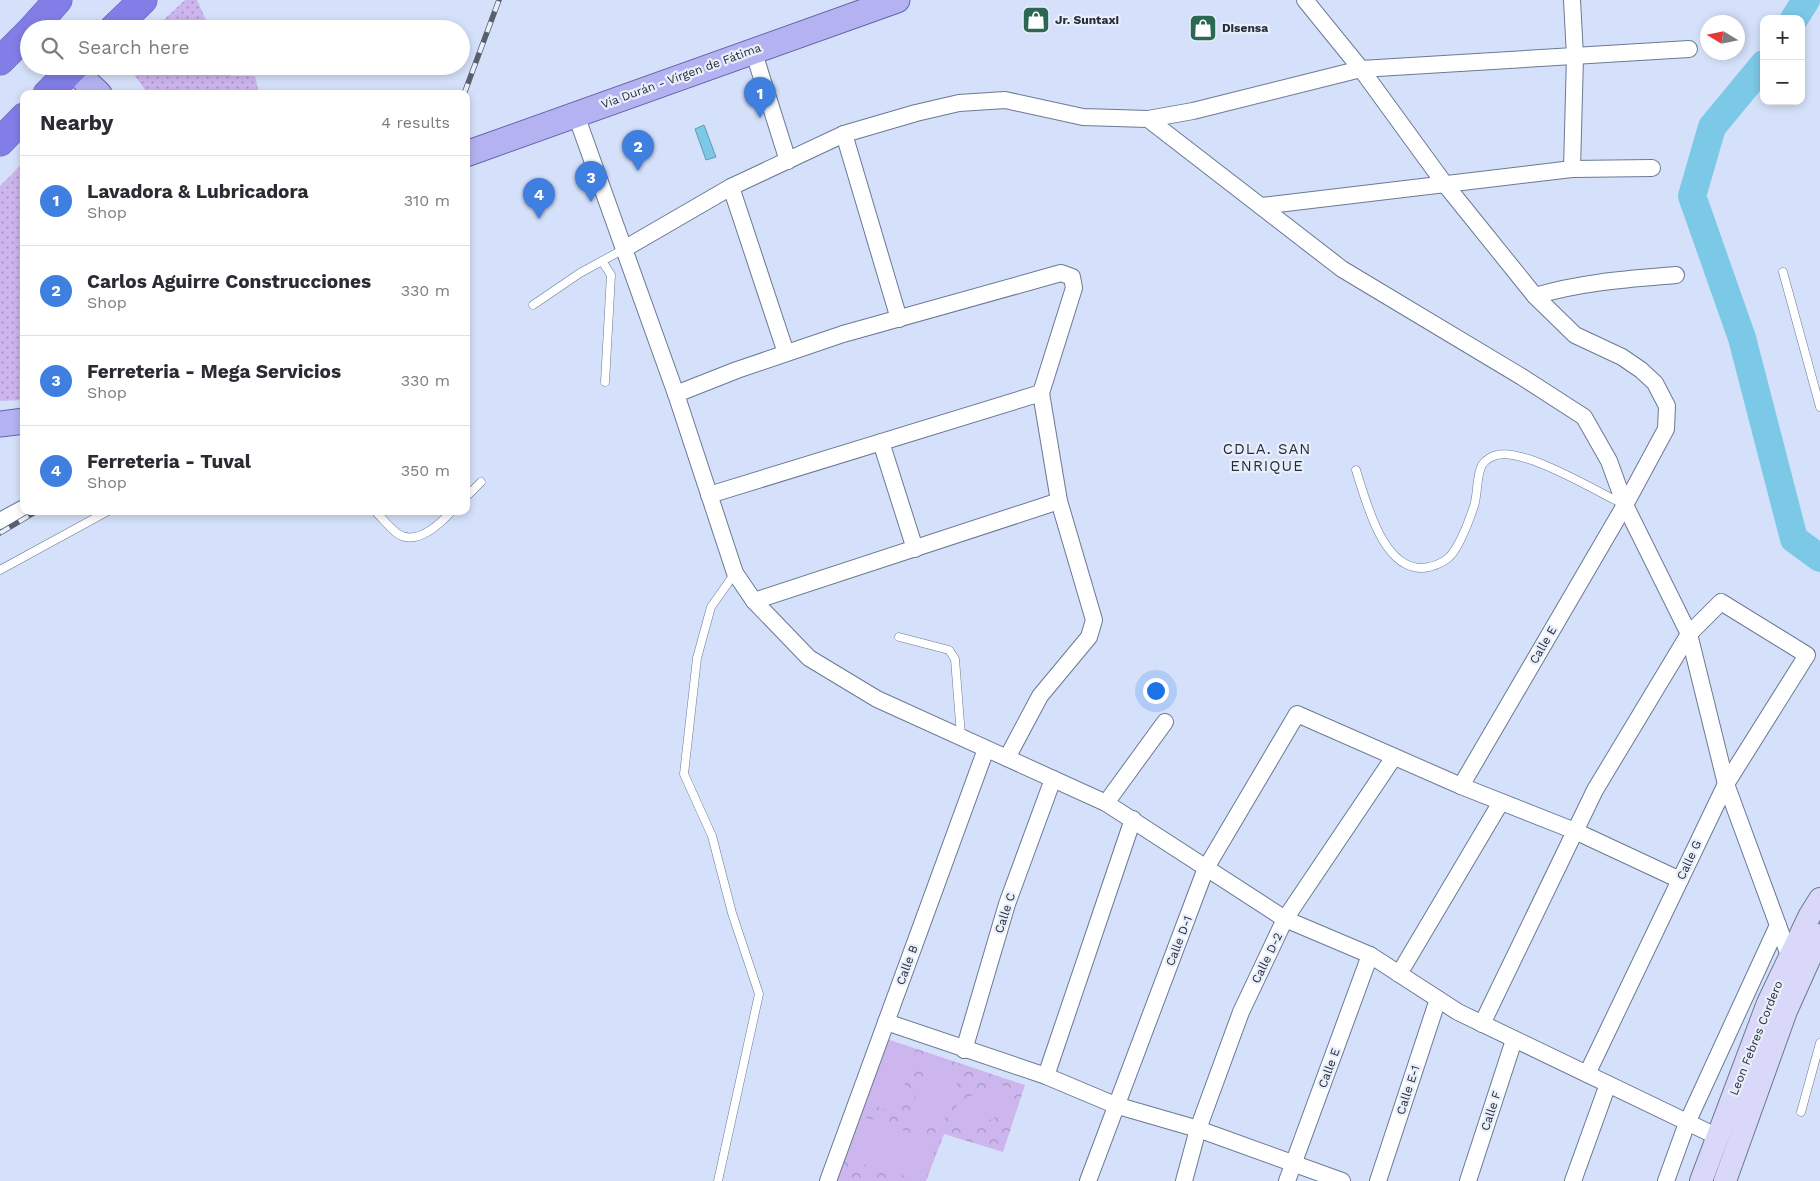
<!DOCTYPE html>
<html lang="en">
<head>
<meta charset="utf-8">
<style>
  body { margin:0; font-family:"Work Sans",sans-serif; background:#f7f7f7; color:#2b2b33 }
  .controls { position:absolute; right:15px; top:15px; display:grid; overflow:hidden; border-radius:10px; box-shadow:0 2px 8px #0003 }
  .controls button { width:45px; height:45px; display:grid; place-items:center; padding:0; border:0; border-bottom:1px solid #e1e1e2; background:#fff; color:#2b2b33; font:25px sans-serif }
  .compass { position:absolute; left:1700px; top:15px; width:45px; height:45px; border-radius:50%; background:#fff; box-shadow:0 2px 8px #0003; rotate:280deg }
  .you { position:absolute; left:1155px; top:690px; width:18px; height:18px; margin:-12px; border:4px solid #fff; border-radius:50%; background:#1a73e8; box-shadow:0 0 0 8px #1a73e833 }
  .badge { display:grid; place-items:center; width:32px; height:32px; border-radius:50%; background:#2b6853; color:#fff; font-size:16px; font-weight:700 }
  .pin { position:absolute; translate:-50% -41px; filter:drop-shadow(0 1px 2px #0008) }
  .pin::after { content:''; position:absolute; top:26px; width:18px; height:15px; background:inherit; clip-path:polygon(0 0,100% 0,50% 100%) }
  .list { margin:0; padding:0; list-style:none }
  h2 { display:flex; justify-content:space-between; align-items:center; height:65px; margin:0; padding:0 20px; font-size:21px }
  h2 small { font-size:16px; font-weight:400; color:#7c7c81 }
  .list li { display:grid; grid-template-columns:32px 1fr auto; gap:15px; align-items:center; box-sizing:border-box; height:90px; padding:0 20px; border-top:1px solid #e1e1e2 }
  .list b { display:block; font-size:19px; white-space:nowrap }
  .list p { margin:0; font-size:16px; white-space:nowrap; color:#7c7c81 }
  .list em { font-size:16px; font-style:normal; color:#7c7c81 }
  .icon { flex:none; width:28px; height:28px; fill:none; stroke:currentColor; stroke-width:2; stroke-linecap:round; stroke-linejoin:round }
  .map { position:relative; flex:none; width:1820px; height:1181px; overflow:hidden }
  .search { position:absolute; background:#fff; box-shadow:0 2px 8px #0003; left:20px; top:20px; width:450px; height:55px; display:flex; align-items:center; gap:12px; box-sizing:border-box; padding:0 18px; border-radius:28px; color:#7c7c81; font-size:19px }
  .panel { position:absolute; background:#fff; box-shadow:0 2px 8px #0003; left:20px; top:90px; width:450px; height:425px; border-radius:10px }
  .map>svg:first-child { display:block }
  .grass { fill:url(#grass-dots) }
  .park { fill:url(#park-crowns) }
  .garden { fill:#ccb6ed }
  .water { fill:#7cc8e7; stroke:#639ab3 }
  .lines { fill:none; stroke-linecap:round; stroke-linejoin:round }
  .river { stroke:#7cc8e7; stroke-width:28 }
  .lane-casing { stroke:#6b7994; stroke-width:9 }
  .street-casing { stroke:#6b7994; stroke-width:18 }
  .secondary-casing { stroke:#6b7994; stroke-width:24 }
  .primary-casing { stroke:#6362aa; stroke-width:27 }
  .highway-casing { stroke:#6362aa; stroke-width:29 }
  .lane { stroke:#fff; stroke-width:8 }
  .street { stroke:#fff; stroke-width:16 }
  .secondary { stroke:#dad8f8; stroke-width:22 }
  .primary { stroke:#b5b2f1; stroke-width:25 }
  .highway { stroke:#837ee7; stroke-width:28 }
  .rail-casing { stroke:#585f6f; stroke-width:5.5 }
  .rail { stroke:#e8eefb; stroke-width:4; stroke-dasharray:11; stroke-linecap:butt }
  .labels { text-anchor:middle; stroke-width:4.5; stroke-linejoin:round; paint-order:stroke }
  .poi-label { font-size:12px; font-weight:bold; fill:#282d39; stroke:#e8eefb; text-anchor:start }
  .street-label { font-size:12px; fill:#282d39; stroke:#e8eefb }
  .quarter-label { font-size:15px; letter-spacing:1px; fill:#282d39; stroke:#e8eefb }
</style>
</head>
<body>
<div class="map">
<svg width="1820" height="1181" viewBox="0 0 1820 1181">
  <defs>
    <pattern id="grass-dots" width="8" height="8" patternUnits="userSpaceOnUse" patternTransform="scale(1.25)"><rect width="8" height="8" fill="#ccb6ed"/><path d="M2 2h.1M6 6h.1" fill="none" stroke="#a694c1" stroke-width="1.8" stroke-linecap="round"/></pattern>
    <pattern id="park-crowns" width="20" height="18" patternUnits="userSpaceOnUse" patternTransform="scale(1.25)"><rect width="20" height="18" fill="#ccb6ed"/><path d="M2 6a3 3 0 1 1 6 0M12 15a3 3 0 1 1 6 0" fill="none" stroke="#a694c1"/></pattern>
  </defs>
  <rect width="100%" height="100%" fill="#d5e1fa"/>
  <g class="grass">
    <path d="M185,0h12l13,29h-56z"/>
    <path d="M226,66l5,10h24l4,18h-111l-19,-27z"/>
    <path d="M24,162v238l-24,1v-215z"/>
  </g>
  <path class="park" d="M884,1038l141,47 -22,67 -59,-18 -18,47h-93z"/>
  <g class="garden">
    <path d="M883,1040l33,12 -21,61 -32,-12z"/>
    <path d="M929,1057l33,12 -21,61 -33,-11z"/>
    <path d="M1002,1083l12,26 -47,21 -12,-27z"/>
    <path d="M858,1115l79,27 -14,39 -81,-23z"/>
  </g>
  <path class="water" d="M704,125l12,32 -10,3 -11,-31z"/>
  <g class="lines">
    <g class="river">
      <path d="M1794,19l12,-19"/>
      <path d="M1764,64l-52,63 -20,69 50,142 52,201 26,19"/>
    </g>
    <g class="lane-casing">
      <g id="lane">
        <path d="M602,261l9,14 -6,107"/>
        <path d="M1783,272l37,135"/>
        <path d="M533,305l47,-32 44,-24"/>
        <path d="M1356,470c10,31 28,107 73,97 8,-2 18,-6 23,-13 9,-12 17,-33 22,-48 4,-12 2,-29 8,-41 3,-5 10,-9 15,-10 28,-7 99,36 126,49"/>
        <path d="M466,497l15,-15"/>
        <path d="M375,511c7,7 15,17 23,23 19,12 42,-10 54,-23"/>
        <path d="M0,570l108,-59"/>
        <path d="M899,637l50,13 6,9 6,77"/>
        <path d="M1801,1112l19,-69"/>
        <path d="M718,1181l41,-187 -27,-81 -20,-77 -28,-62 13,-116 14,-51 24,-34"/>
      </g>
    </g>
    <g class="street-casing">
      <g id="street">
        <path d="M1305,0l56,69 83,114 91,113 40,39 47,22 19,13 14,13 12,23 -1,23 -41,76 -164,281"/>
        <path d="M753,50l35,111"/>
        <path d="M576,115l100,279 59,179 19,28 55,57 68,41 229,104 179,116 85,36 88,57 258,124"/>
        <path d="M1148,119l45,-8 168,-42 328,-20"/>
        <path d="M844,134l55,185"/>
        <path d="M1572,169l3,-113 -3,-56"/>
        <path d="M731,187l55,166"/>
        <path d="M1262,206l310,-37 80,-1"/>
        <path d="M624,249l107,-62 113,-53 72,-21 43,-10 46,-3 78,17 65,2 194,150 180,108 62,40 25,44 16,44 64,129 37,150 64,174 6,2"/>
        <path d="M1535,296c46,-14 94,-17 141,-21"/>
        <path d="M676,394l61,-24 106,-36 218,-61 11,4 2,11 -33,105 18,108 35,119 -5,17 -49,59 -33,62"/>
        <path d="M881,442l34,107"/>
        <path d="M709,495l332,-102"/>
        <path d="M0,521l24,-13"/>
        <path d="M754,601l305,-100"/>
        <path d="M1106,803l59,-81"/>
        <path d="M1399,974l102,-172"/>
        <path d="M886,1022l160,54 69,29 83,24 144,52"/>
        <path d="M1482,1024l113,-234 94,-156 32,-32 86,53 -81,129 -139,290"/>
        <path d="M964,1050l43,-146 46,-125"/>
        <path d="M1046,1076l87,-257"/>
        <path d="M828,1181l158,-432"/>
        <path d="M1088,1181l118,-313 91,-154 164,72 114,45 105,49"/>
        <path d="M1184,1181l14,-52 43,-117 44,-93 109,-162"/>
        <path d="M1287,1181l83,-226"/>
        <path d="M1378,1181l60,-182"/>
        <path d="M1468,1181l46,-141"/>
        <path d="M1573,1181l35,-97"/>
        <path d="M1666,1181l21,-58 91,-198"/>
      </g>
    </g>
    <g class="secondary-casing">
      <g id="secondary">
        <path d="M1701,1181l67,-178 42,-88 10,-16"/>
        <path d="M1725,1181l61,-170 34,-76"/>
      </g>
    </g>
    <g class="primary-casing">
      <g id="primary">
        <path d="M70,66l29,28"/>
        <path d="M466,154l431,-154"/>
        <path d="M0,424l24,-3"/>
      </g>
    </g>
    <g class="highway-casing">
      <g id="highway">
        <path d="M32,29l26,-29"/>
        <path d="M113,29l30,-29"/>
        <path d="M0,61l29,-29"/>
        <path d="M47,94l28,-28"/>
        <path d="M0,142l24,-25"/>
      </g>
    </g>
    <use href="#lane" class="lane"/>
    <use href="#street" class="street"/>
    <use href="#secondary" class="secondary"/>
    <use href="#primary" class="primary"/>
    <use href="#highway" class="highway"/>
    <g class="rail-casing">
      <g id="rail">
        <path d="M464,94l35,-94"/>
        <path d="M0,533l37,-22"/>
      </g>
    </g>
    <use href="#rail" class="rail"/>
  </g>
  <defs>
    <g id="shop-square" transform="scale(1.4375)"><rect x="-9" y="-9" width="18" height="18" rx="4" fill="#2b6853" stroke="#e8eefb"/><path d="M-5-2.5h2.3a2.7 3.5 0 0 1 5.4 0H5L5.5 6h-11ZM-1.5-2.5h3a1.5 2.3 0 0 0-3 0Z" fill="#fff"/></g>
  </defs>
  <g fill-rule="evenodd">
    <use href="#shop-square" x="1036" y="20"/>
    <use href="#shop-square" x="1203" y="28"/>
  </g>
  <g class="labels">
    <g class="poi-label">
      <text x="1055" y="24">Jr. Suntaxi</text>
      <text x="1222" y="32">Disensa</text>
    </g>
    <g class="street-label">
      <text transform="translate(681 76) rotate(-20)" y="4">Vía Durán - Vírgen de Fátima</text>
      <text transform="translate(1543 645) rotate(-60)" y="4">Calle E</text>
      <text transform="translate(1689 860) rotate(-65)" y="4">Calle G</text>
      <text transform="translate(1005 913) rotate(-72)" y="4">Calle C</text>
      <text transform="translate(1179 941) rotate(-69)" y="4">Calle D-1</text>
      <text transform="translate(1267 958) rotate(-64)" y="4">Calle D-2</text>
      <text transform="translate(907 965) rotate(-70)" y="4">Calle B</text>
      <text transform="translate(1756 1038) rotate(-68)" y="4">Leon Febres Cordero</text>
      <text transform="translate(1329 1068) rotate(-70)" y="4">Calle E</text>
      <text transform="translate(1408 1090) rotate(-72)" y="4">Calle E-1</text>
      <text transform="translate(1491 1111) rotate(-72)" y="4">Calle F</text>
    </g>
    <g class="quarter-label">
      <text x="1267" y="454">CDLA. SAN<tspan x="1267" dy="17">ENRIQUE</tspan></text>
    </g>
  </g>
</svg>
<div class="controls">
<button>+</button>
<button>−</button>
</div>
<svg class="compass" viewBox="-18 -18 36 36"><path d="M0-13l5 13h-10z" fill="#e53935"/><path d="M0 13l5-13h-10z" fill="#7c7c81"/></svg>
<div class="you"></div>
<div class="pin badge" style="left:760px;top:118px;background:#3f7fe0">1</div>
<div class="pin badge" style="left:638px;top:171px;background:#3f7fe0">2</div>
<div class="pin badge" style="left:591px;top:202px;background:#3f7fe0">3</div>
<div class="pin badge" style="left:539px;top:219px;background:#3f7fe0">4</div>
<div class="search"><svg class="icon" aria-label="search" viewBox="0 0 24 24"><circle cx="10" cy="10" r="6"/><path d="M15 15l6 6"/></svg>Search here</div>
<section class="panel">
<h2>Nearby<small>4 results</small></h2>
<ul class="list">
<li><span class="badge" style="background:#3f7fe0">1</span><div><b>Lavadora &amp; Lubricadora</b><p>Shop</p></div><em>310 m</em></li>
<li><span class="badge" style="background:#3f7fe0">2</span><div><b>Carlos Aguirre Construcciones</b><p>Shop</p></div><em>330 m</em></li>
<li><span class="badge" style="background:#3f7fe0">3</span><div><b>Ferreteria - Mega Servicios</b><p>Shop</p></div><em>330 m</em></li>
<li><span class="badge" style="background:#3f7fe0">4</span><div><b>Ferreteria - Tuval</b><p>Shop</p></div><em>350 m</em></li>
</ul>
</section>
</div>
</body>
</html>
